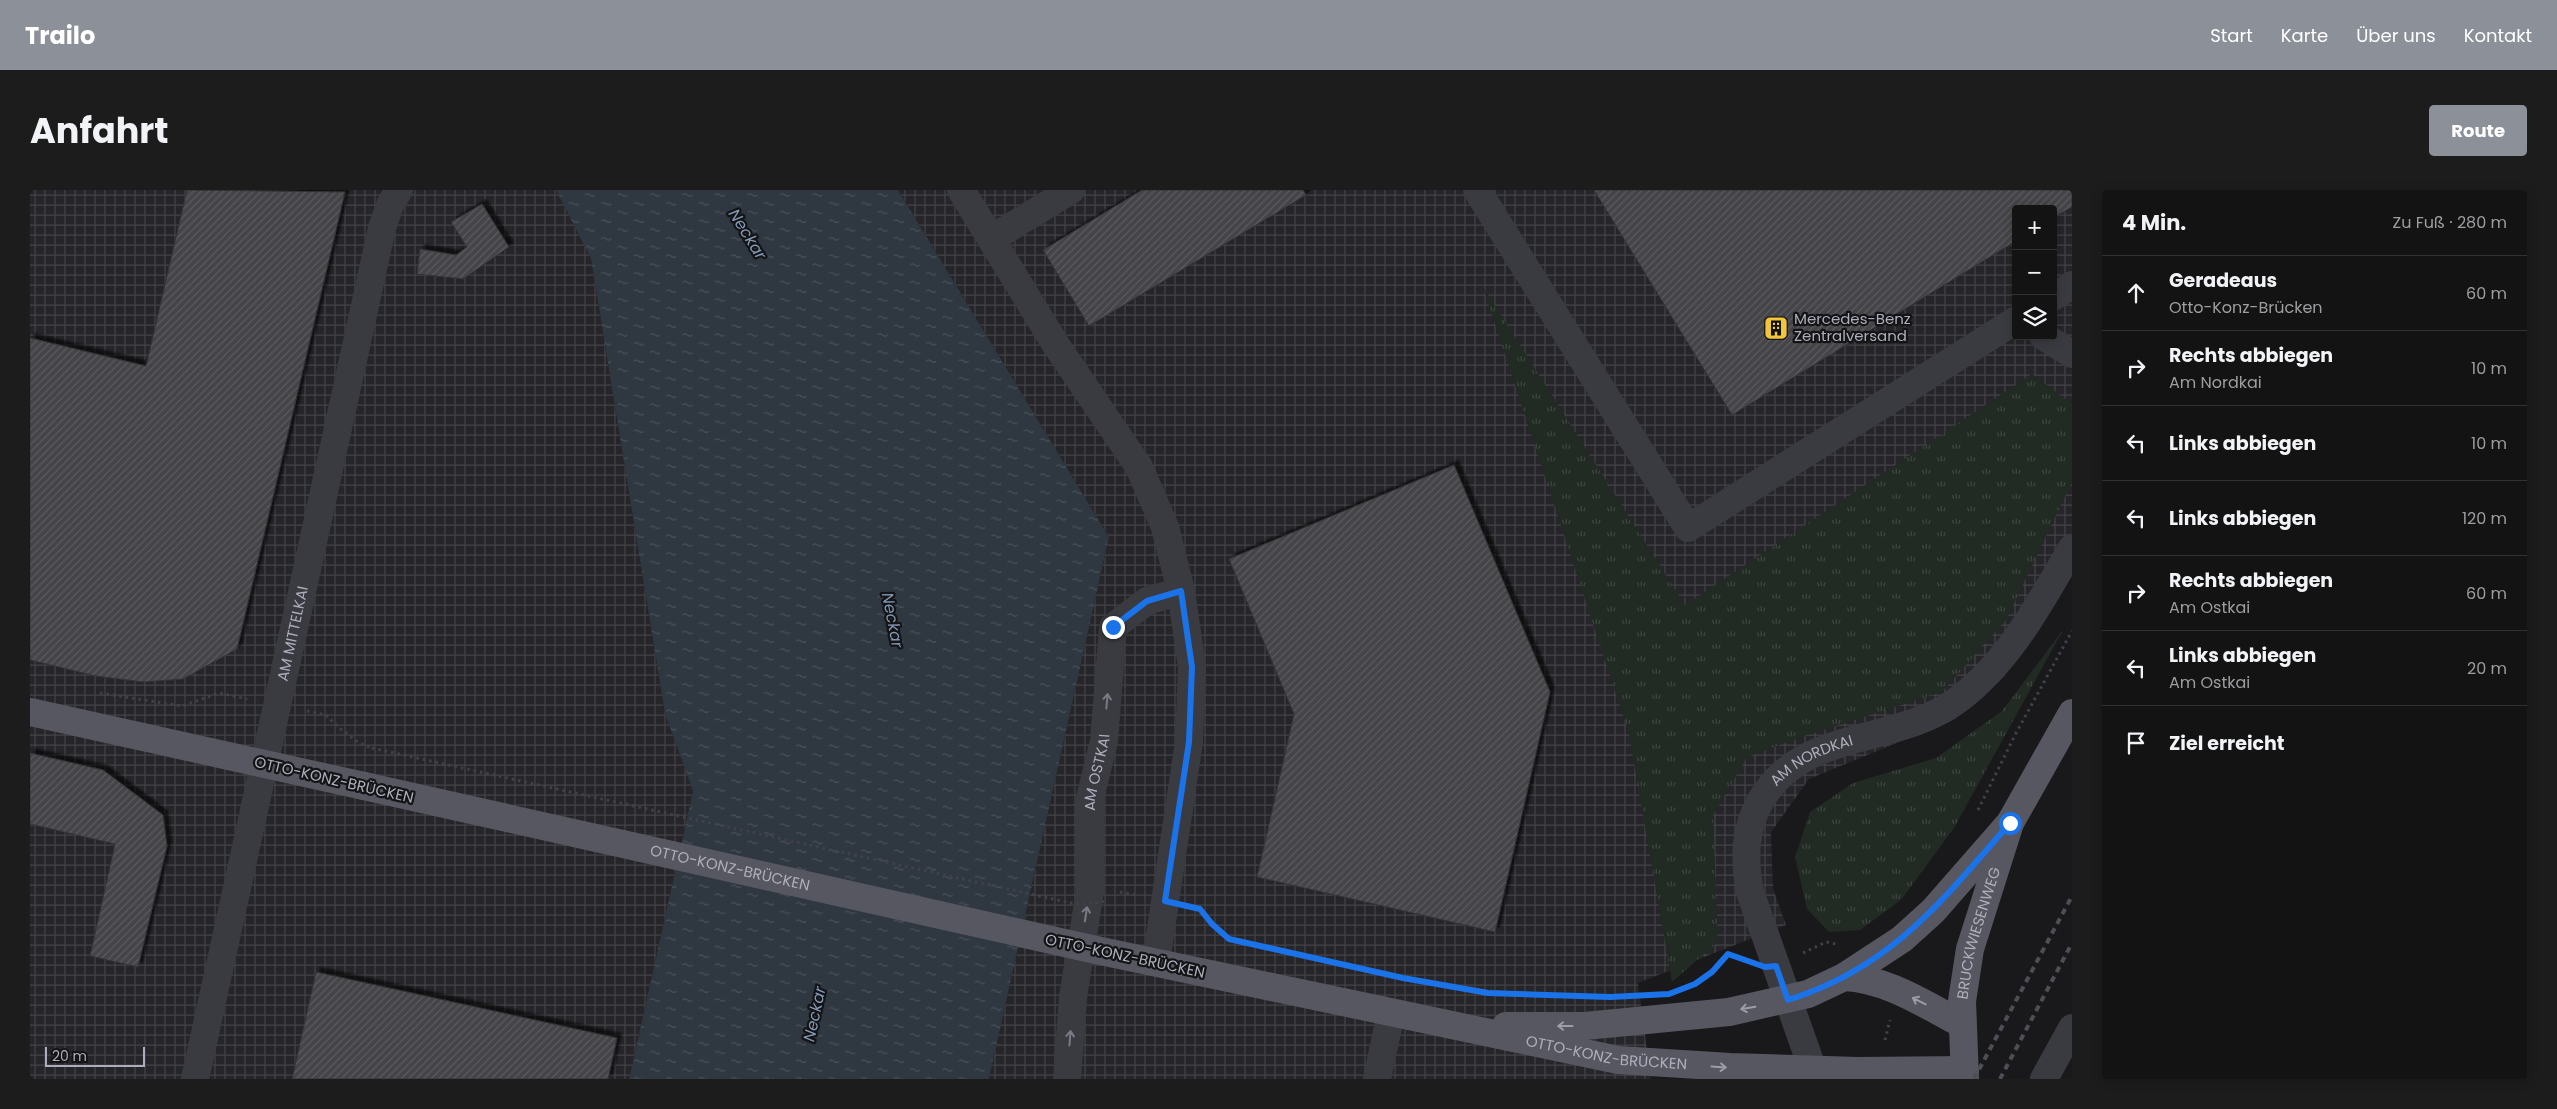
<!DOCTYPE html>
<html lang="de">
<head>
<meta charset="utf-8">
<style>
  body { margin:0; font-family:Poppins,sans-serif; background:#1c1c1d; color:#f1f3f6 }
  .controls { position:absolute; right:15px; top:15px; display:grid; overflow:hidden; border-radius:5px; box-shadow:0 2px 12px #0003 }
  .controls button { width:45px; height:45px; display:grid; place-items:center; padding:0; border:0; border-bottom:1px solid #323234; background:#131314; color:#f1f3f6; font:25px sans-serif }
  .scale { position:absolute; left:15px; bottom:12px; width:100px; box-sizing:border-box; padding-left:5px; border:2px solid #acafbb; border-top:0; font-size:14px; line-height:18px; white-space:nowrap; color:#acafbb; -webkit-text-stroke:4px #141417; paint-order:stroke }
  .stop { position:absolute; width:15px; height:15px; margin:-11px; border:4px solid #1a73e8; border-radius:50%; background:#fff }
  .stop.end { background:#1a73e8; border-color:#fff; box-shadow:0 1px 5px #0008 }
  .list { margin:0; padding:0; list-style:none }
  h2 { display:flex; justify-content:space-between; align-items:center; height:65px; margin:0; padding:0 20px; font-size:21px }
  h2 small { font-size:16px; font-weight:400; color:#9d9ea0 }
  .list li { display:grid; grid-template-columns:32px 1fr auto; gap:15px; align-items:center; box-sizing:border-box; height:75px; padding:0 20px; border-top:1px solid #323234 }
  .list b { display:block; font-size:19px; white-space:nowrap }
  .list p { margin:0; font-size:16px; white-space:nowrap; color:#9d9ea0 }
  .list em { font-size:16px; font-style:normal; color:#9d9ea0 }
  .icon { flex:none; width:28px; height:28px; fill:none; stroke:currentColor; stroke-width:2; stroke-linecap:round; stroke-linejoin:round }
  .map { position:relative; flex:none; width:2042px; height:889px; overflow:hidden; border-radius:5px }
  header { display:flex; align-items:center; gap:30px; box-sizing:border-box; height:70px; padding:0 25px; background:#8c9099; color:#fff }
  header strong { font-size:24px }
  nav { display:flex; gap:28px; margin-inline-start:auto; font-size:18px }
  .intro { display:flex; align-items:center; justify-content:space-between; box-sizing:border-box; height:120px; padding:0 30px }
  h1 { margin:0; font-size:35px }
  .button { padding:12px 22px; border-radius:5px; background:#8c9099; color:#fff; font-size:18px; font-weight:700 }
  main { display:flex; gap:30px; padding:0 30px }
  aside { flex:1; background:#131314; border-radius:5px; box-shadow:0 2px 12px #0003 }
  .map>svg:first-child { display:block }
  .industrial { fill:url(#industrial-grid); fill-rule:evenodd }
  .grass { fill:url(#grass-tufts) }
  .water { fill:url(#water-ripples) }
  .building { fill:url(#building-hatch); stroke:#343337; filter:url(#shadow) }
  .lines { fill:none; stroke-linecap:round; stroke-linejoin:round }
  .path { stroke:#404248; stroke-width:3; stroke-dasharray:2.5 4; stroke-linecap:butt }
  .minor { stroke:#3a3b41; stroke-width:28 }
  .major { stroke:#565760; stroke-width:28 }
  .rail { stroke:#4d4e56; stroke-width:4; stroke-dasharray:6 5; stroke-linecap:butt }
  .path-bridge { stroke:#404248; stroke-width:3; stroke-dasharray:2.5 4; stroke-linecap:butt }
  .major-bridge { stroke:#565760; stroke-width:28 }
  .oneway { stroke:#797b84 }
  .oneway2 { stroke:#9b9da9 }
  .route { stroke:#1a73e8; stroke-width:6 }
  .labels { text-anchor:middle; stroke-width:4.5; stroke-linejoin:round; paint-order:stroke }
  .poi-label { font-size:15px; fill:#acafbb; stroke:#141417; text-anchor:start }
  .street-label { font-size:15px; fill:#acafbb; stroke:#141417 }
  .water-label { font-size:16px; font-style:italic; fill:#8399b5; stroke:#141417 }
</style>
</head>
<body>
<header>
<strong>Trailo</strong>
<nav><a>Start</a><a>Karte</a><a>Über uns</a><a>Kontakt</a></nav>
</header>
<div class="intro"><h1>Anfahrt</h1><a class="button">Route</a></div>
<main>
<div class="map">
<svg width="2042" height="889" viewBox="0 0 2042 889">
  <defs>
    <pattern id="industrial-grid" width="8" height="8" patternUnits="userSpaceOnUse" patternTransform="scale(1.25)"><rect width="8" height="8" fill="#262529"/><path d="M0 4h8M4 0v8" fill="none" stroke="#434246"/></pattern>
    <pattern id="grass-tufts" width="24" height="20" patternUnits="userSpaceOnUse" patternTransform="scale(1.25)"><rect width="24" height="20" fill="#212a23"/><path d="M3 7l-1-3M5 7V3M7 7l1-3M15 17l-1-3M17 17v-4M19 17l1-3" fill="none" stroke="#3f4641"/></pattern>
    <pattern id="water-ripples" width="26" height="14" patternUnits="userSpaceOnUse" patternTransform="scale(1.25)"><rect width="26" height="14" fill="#2f3740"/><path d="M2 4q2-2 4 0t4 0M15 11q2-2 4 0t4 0" fill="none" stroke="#4a515a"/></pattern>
    <pattern id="building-hatch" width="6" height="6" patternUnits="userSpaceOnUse" patternTransform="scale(1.25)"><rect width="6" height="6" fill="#444448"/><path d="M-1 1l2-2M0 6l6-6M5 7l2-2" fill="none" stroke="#5c5c60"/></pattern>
    <filter id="shadow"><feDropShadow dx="4.5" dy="-4.5" stdDeviation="1" flood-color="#0009"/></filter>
  </defs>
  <rect width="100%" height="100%" fill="#19191b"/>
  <g class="industrial">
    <path d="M0,0h526l35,69 74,455 28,77 -64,288h-599z"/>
    <path d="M868,0h1174v384l-69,104 -48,41 -146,60 -38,53 2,57 13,36 -148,58 13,96h-662l120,-542zM1986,19h37v127h-37z"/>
  </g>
  <g class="grass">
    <path d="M1453,97l202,318 347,-231 40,30v78l-66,138 -64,72 -138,44 -57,21 -34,59 5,126 -46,40 -43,-248z"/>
    <path d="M2033,440l-109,198 -53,72 -41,30 -31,2 -22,-23 -12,-52 15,-45 43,-29 83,-25 66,-47z"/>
  </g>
  <path class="water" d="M526,0h342l211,347 -120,542h-360l64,-288 -28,-77 -74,-455z"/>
  <g class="building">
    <path d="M157,0l158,2 -108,457 -54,30 -40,3 -47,-6 -66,-16v-322l116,28z"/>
    <path d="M1112,0h161l3,5 -217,131 -46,-76z"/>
    <path d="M1564,0h478v17l-19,11v-9h-37v32l-284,174z"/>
    <path d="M452,14l27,43 -46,32 -46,-5 3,-25 36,6 11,-8 -16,-25z"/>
    <path d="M1424,275l96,227 -55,240 -238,-55 37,-163 -65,-155z"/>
    <path d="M0,563l73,17 60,45 4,31 -29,121 -48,-11 25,-112 -85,-20z"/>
    <path d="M286,782l301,66 -9,41h-316z"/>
  </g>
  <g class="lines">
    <g class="path">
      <path d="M70,503l82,13 37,-13 28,6"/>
      <path d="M277,521l19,4 12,12 21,16 13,5"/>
      <path d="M1948,620l37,-75 57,-104"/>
      <path d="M1090,702l16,3"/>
      <path d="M1166,718l4,1 29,30 174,39 101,15"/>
      <path d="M1773,763l23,-11 10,2"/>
      <path d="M1665,793l17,-11 16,-19 13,5"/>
      <path d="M1855,850l5,-20"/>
    </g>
    <g class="minor">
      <path d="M931,0l95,155 83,122 26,60 16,64 11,76 -3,75 -33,220"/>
      <path d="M1447,0l211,338 328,-208"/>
      <path d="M961,49l80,-49"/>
      <path d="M2023,107l19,-12"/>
      <path d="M2013,146l29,18"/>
      <path id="s1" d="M1783,880l-63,-178c-6,-32 -6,-63 11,-92 43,-73 137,-54 198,-101 51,-39 81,-96 113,-151"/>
      <path id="s2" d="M165,889l187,-851 8,-23 9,-15"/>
      <path id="s3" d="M1037,889l6,-82 17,-106v-93l14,-57 9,-114 34,-26 34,-10"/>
      <path d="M1347,889l14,-66"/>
      <path d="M2014,889l28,-51"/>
    </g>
    <g class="major">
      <path d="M0,522l334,74"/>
      <path id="s4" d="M1066,760l522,110 112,7 128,4 107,-1"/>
      <path d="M1814,787c43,2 80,27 118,47"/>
      <path d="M1476,836h79l144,-14 79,-18 36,-17 58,-38 31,-28 77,-88"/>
      <path id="s5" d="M1935,889l-3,-78 8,-52 40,-126 62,-110"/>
    </g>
    <g class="rail">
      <path d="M1944,889l98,-183"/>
      <path d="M1970,889l72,-136"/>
    </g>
    <path class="path-bridge" d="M342,558l708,157 27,-4"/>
    <path class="major-bridge" id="s6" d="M334,596l732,164"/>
  </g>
  <defs><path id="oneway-shaft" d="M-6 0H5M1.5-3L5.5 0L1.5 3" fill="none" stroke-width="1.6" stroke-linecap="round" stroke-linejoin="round" transform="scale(1.25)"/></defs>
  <g class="oneway">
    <use href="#oneway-shaft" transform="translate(1077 511) rotate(-85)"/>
    <use href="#oneway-shaft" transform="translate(1056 724) rotate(-81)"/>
    <use href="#oneway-shaft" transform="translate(1040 848) rotate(-86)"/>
  </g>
  <g class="oneway2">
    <use href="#oneway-shaft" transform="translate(1889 811) rotate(-153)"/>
    <use href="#oneway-shaft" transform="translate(1718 818) rotate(170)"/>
    <use href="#oneway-shaft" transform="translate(1535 836) rotate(-180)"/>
    <use href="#oneway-shaft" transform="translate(1689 877) rotate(4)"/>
  </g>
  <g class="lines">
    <path class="route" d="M1083,437l34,-26 34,-10 11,76 -3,75 -24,159 35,8 12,15 17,15 174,39 85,15 122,4 59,-3 26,-10 17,-12 16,-18 37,13 11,-1 12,34c103,-32 154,-99 222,-177"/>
  </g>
  <defs>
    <g id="building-square" transform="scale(1.25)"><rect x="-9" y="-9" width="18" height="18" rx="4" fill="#f2c63b" stroke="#141417"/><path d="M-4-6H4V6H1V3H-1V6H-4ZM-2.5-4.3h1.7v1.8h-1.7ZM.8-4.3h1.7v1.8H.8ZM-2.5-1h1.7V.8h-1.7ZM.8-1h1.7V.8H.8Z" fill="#111"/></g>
  </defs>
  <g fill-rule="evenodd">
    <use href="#building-square" x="1746" y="138"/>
  </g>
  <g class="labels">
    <g class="poi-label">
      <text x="1764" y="134">Mercedes-Benz<tspan x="1764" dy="17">Zentralversand</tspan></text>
    </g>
    <g class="street-label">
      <text dy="5" stroke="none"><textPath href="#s2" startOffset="456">AM MITTELKAI</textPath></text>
      <text dy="5" stroke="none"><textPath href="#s1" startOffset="350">AM NORDKAI</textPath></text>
      <text dy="5" stroke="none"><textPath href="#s3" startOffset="309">AM OSTKAI</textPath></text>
      <text transform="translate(304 590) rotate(13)" y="5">OTTO-KONZ-BRÜCKEN</text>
      <text dy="5" stroke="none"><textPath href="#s6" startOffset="375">OTTO-KONZ-BRÜCKEN</textPath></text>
      <text dy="5" stroke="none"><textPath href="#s5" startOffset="148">BRUCKWIESENWEG</textPath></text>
      <text transform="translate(1095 766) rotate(12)" y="5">OTTO-KONZ-BRÜCKEN</text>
      <text dy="5" stroke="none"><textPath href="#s4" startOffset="521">OTTO-KONZ-BRÜCKEN</textPath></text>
    </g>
    <g class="water-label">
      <text transform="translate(718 44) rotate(58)" y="6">Neckar</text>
      <text transform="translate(863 430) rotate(79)" y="6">Neckar</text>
      <text transform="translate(784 824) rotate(-78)" y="6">Neckar</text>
    </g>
  </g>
</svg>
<div class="controls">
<button>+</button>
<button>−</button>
<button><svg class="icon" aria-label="layers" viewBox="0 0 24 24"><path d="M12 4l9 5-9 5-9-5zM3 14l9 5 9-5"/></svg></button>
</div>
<div class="scale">20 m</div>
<div class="stop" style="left:1980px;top:633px"></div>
<div class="stop end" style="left:1083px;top:437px"></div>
</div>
<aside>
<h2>4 Min.<small>Zu Fuß · 280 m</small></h2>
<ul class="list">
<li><svg class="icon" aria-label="ahead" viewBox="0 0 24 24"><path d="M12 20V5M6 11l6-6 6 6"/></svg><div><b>Geradeaus</b><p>Otto-Konz-Brücken</p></div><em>60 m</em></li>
<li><svg class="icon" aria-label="right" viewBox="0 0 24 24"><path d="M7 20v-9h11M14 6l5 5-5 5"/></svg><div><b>Rechts abbiegen</b><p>Am Nordkai</p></div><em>10 m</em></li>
<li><svg class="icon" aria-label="left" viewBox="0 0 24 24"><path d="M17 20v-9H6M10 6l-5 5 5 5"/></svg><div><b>Links abbiegen</b></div><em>10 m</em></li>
<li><svg class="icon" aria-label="left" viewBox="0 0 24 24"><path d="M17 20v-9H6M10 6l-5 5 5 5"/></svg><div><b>Links abbiegen</b></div><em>120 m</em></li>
<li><svg class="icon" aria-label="right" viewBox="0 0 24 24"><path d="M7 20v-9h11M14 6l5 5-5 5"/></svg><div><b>Rechts abbiegen</b><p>Am Ostkai</p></div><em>60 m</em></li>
<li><svg class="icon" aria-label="left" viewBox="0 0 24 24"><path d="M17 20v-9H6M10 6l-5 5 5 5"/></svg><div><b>Links abbiegen</b><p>Am Ostkai</p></div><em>20 m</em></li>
<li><svg class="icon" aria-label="arrive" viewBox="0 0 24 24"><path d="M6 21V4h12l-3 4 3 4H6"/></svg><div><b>Ziel erreicht</b></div></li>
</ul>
</aside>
</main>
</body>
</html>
